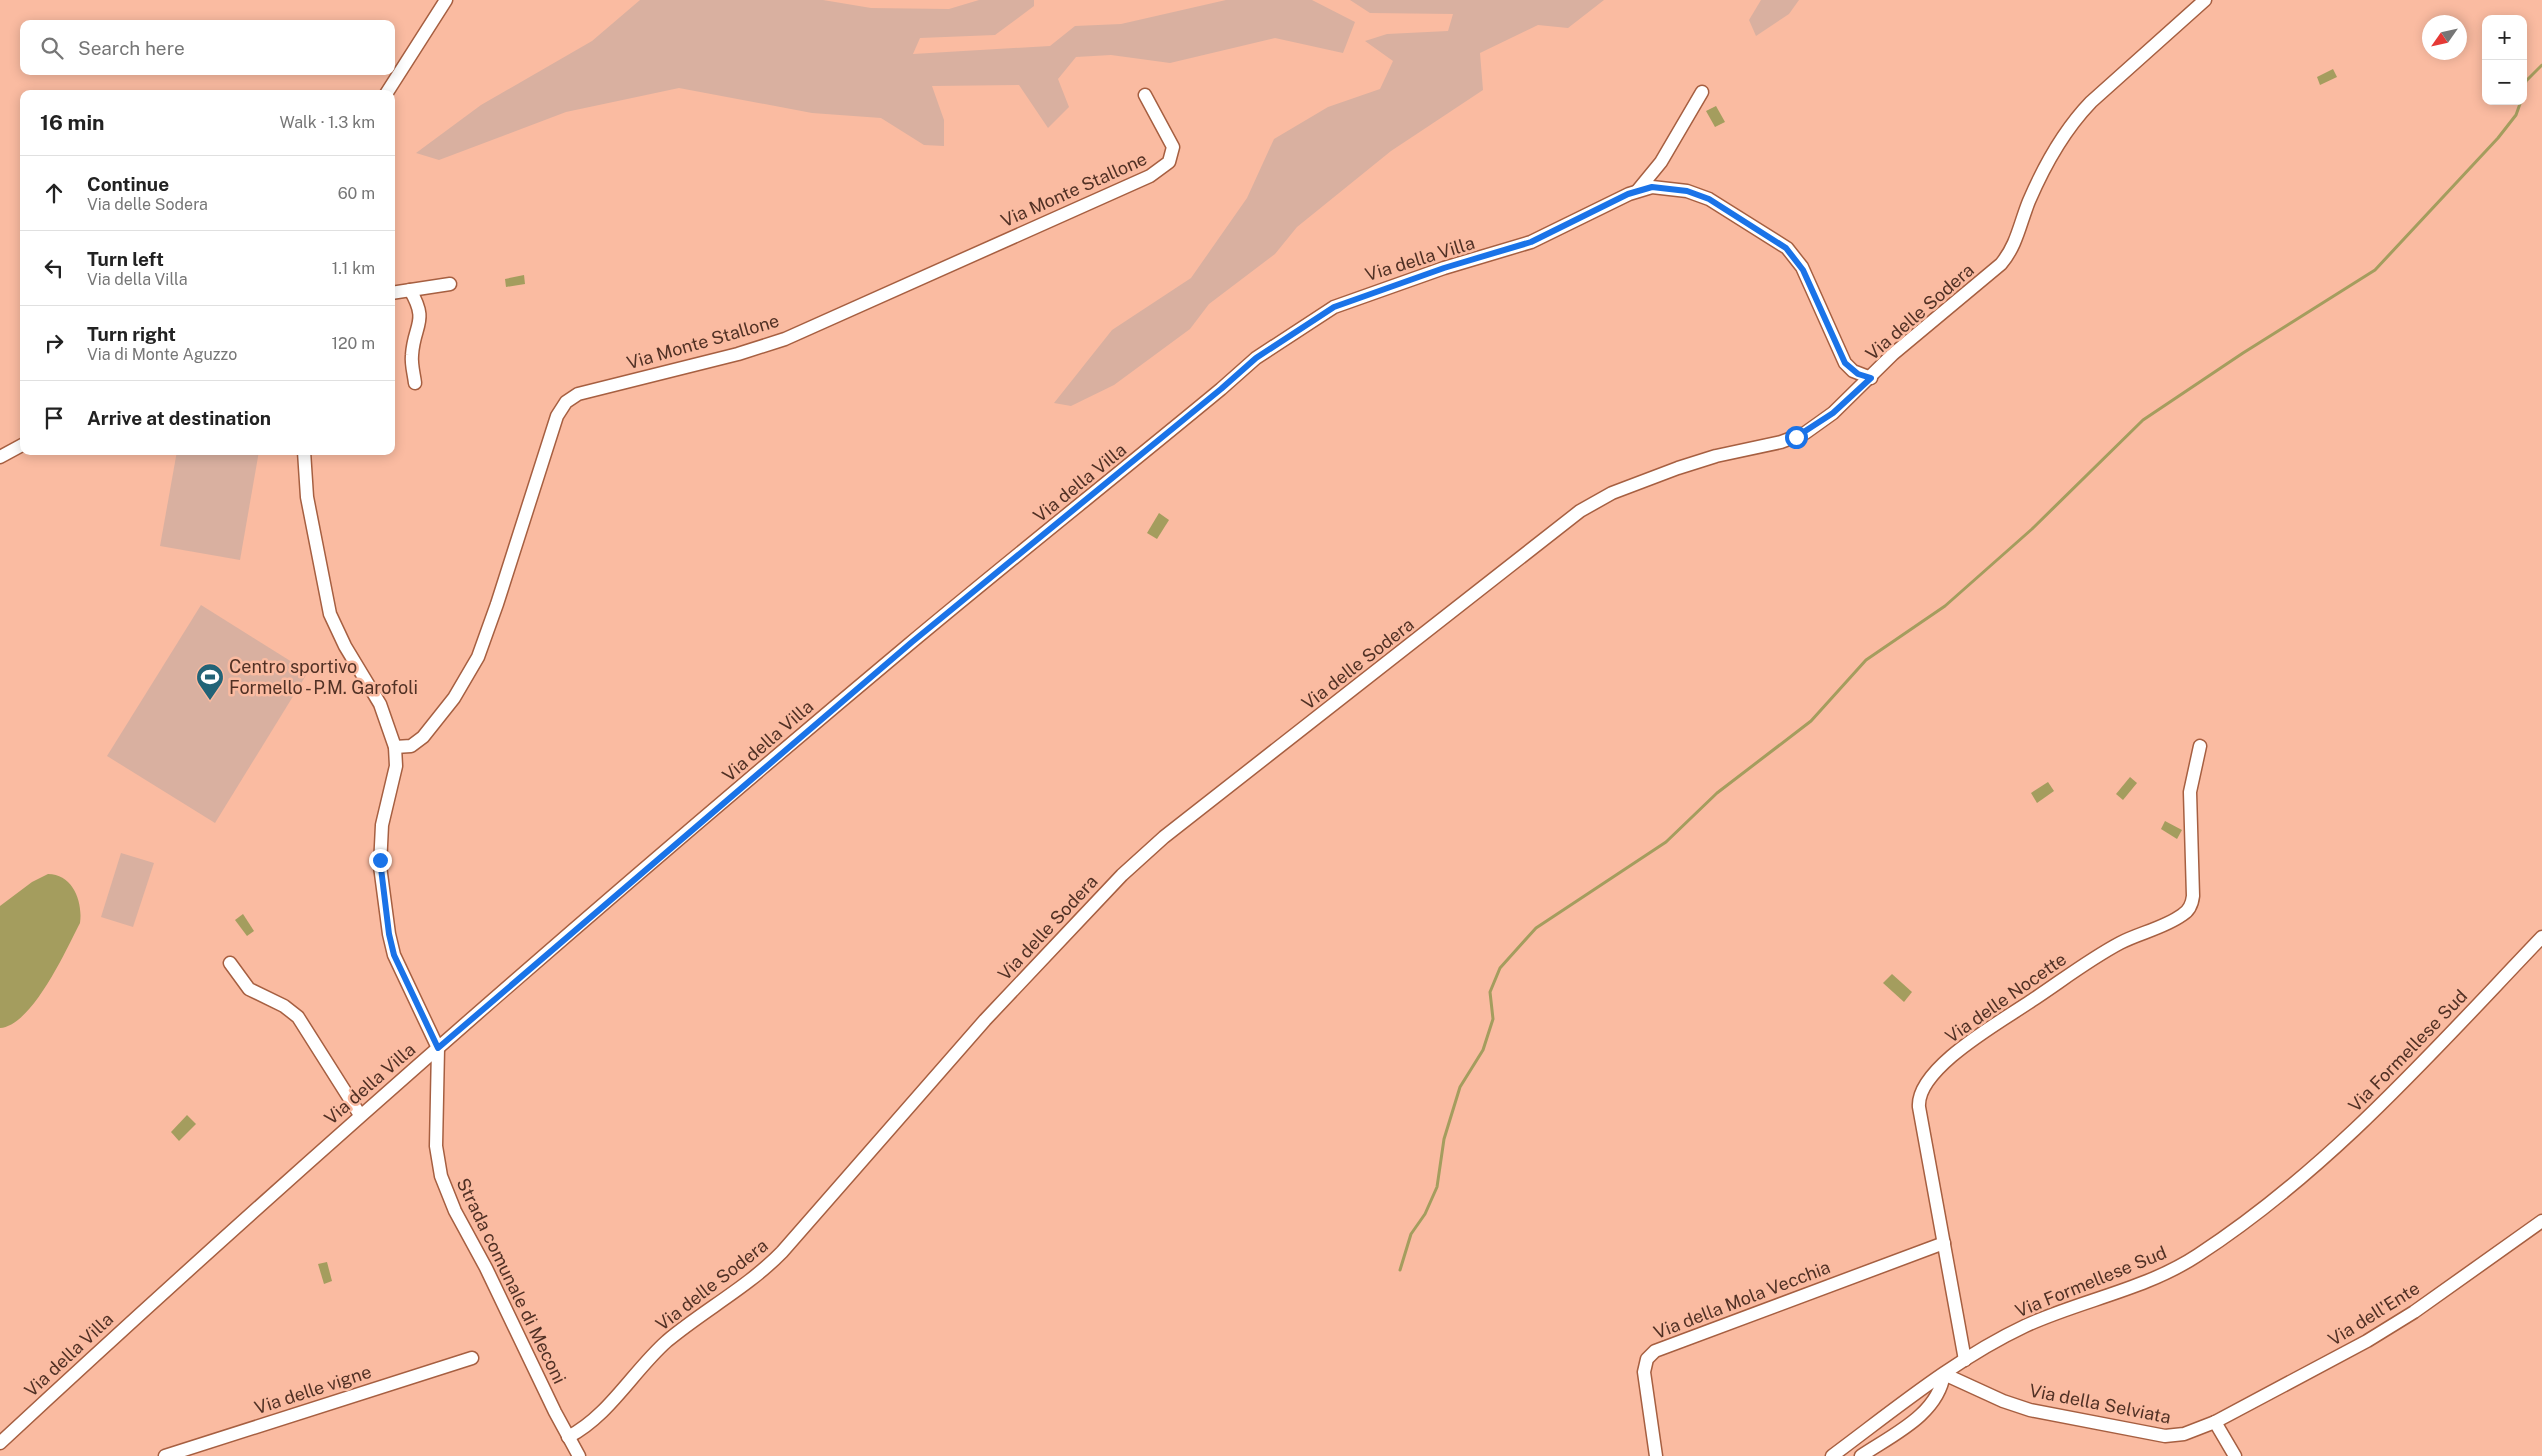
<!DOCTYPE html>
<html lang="en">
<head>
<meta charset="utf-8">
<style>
  body { margin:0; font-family:"Public Sans",sans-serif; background:#f2f2f2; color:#222 }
  .controls { position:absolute; right:15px; top:15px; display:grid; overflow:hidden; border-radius:10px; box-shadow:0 2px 12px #0003 }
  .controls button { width:45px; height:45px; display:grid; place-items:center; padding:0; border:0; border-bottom:1px solid #e0e0e0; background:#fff; color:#222; font:25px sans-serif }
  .compass { position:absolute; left:2422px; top:15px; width:45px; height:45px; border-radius:50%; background:#fff; box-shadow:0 2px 12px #0003; rotate:236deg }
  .stop { position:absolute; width:15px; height:15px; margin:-11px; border:4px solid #1a73e8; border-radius:50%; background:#fff }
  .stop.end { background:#1a73e8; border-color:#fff; box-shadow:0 1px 5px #0008 }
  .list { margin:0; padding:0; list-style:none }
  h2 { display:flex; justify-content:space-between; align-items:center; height:65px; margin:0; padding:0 20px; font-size:21px }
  h2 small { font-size:16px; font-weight:400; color:#767676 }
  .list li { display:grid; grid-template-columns:32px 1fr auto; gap:15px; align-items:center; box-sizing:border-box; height:75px; padding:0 20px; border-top:1px solid #e0e0e0 }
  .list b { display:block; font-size:19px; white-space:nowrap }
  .list p { margin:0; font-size:16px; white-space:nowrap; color:#767676 }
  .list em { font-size:16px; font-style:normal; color:#767676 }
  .icon { flex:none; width:28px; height:28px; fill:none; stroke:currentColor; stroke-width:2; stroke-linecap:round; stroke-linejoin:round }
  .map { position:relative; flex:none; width:2542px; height:1456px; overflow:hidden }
  .search { position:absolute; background:#fff; box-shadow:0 2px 12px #0003; left:20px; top:20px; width:375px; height:55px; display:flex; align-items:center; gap:12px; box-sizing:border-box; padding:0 18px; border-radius:10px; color:#767676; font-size:19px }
  .panel { position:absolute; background:#fff; box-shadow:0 2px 12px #0003; left:20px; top:90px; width:375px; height:365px; border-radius:10px }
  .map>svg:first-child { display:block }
  .green { fill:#d9b0a0 }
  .water { fill:#a49d5e }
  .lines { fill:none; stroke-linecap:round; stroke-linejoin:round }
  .stream { stroke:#a49d5e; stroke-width:3 }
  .minor-casing { stroke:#a65f41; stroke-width:15 }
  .minor { stroke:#fff; stroke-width:12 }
  .route { stroke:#1a73e8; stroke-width:6 }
  .labels { text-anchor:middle; stroke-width:5; stroke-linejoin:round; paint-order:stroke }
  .street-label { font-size:18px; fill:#513125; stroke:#fabba1 }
  .poi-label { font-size:18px; fill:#513125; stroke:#fabba1; text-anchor:start }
</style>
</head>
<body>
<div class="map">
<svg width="2542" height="1456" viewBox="0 0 2542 1456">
  <rect width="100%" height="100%" fill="#fabba1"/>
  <g class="green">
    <path d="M640,0h183l48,8 78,1 30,-9h55v6l-39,29 -75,3 -7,16 137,-8 25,-20 46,-2 105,-24h86l43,22 -12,31 -68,-15 -105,25 -59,-8 -35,2 -18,22 11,28 -21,21 -29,-43 -87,1 12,34v26l-20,-1 -43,-27 -69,-5 -133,-25 -113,24 -127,48 -23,-7 65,-48 111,-64z"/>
    <path d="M1350,0h254l-36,28 -30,-3 -58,28 3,37 -92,61 -94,76 -22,27 -66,50 -19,25 -76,56 -43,21 -17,-3 58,-73 79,-52 56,-80 27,-59 54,-32 52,-18 13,-28 -28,-20 22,-7 61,-3 5,-17 -83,-1z"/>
    <path d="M1761,0h38l-10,14 -33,22 -7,-16z"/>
    <path d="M177,451h82l-19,109 -80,-14z"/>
    <path d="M201,605l107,67 -93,151 -108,-67z"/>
    <path d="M121,853l33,10 -21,64 -32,-10z"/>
  </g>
  <g class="water">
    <path d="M2333,69l4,8 -17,8 -3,-8z"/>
    <path d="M1716,106l9,16 -10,5 -9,-16z"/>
    <path d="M524,275l1,9 -19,3 -1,-8z"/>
    <path d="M1159,513l10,7 -12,19 -10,-6z"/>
    <path d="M2130,777l7,6 -14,17 -7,-6z"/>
    <path d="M2048,782l6,9 -17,12 -6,-10z"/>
    <path d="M2165,821l17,9 -5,9 -16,-10z"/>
    <path d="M48,874c25,0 35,28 32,49 -14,27 -48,103 -80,105v-122l32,-24z"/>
    <path d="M243,914l11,17 -7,5 -12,-16z"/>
    <path d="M1892,974l20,18 -8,10 -21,-19z"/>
    <path d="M187,1115l9,9 -17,17 -8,-9z"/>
    <path d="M327,1262l5,19 -8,3 -6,-20z"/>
  </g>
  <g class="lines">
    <g class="stream">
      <path d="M2523,92l3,-11 16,-16"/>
      <path d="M1400,1270l11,-36 14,-20 12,-27 7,-48 16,-52 23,-37 10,-31 -3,-27 10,-24 36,-40 130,-86 51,-49 94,-72 55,-61 79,-54 87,-77 111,-109 100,-67 132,-83 123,-132 18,-23 5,-14"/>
    </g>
    <g class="minor-casing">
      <g id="minor">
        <path d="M386,94l60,-94"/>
        <path d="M1638,190l23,-28 41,-70"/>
        <path d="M410,290c19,32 4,34 2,65 -1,10 2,19 3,28"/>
        <path d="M391,293l59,-9"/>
        <path d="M304,451l3,46 23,117 15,32 35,58 15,43 1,19 -14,59 -2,41 9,68 5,21 44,93 -2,98 5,30 14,35 31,57 69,144 24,44"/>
        <path d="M0,457l24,-13"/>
        <path d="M395,747l16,-1 12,-9 31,-39 24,-41 19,-53 60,-188 9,-14 12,-8 160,-40 47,-15 365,-163 19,-14 4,-15 -28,-52"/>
        <path d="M230,963l19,26 35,17 14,11 62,98"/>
        <path d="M1965,1360l-46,-253c-3,-39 83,-86 112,-106 29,-19 57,-41 89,-58 19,-10 44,-15 62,-28 7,-4 10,-10 11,-19l-3,-104 10,-46"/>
        <path d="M2215,1422l20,34"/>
        <path d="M568,1437c41,-21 65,-66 99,-96 37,-31 81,-54 115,-89l203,-232 137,-145 42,-38 416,-326 32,-18 66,-25 38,-12 65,-14 24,-9 28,-20 60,-59 108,-90c16,-19 19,-41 28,-63 15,-35 36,-72 62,-99l114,-102"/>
        <path d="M0,1443c295,-274 599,-539 907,-797 104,-87 210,-171 314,-257l35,-31 78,-51 110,-39 87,-26 98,-48 23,-7 35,4 22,8 78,49 15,19 43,96 8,8 18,7"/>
        <path d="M165,1456l307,-98"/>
        <path d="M1656,1456l-12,-84 3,-13 8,-8 289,-108"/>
        <path d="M1832,1456c62,-46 123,-97 193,-130 56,-26 120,-36 173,-71 132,-86 236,-205 344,-318"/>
        <path d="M1861,1456c31,-21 77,-41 83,-82l59,27 27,9 135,26 19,-2 31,-12 152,-81 47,-29 128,-91"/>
      </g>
    </g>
    <use href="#minor" class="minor"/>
  </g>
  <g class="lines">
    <path class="route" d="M380,860l9,74 5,21 44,93 474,-406 309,-253 35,-31 78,-51 110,-39 87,-26 97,-48 24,-7 35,4 22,8 77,49 17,22 42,93 13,11 13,4 -38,35 -37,24"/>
  </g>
  <defs>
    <g id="stadium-pin" transform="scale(1.4375)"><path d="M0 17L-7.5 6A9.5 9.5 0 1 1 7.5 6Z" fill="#226377" stroke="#fabba1"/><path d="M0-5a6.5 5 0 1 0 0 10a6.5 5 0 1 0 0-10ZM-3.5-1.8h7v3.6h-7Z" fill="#fff"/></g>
  </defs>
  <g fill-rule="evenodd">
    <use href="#stadium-pin" x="210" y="677"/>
  </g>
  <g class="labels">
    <g class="street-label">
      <text transform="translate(1074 190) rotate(-24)" y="6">Via Monte Stallone</text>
      <text transform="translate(1420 259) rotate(-17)" y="6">Via della Villa</text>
      <text transform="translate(1920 312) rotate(-41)" y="6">Via delle Sodera</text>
      <text transform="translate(703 342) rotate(-16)" y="6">Via Monte Stallone</text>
      <text transform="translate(1080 483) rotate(-39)" y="6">Via della Villa</text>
      <text transform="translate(1358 664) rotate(-38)" y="6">Via delle Sodera</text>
      <text transform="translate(768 741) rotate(-41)" y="6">Via della Villa</text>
      <text transform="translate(1048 928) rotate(-47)" y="6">Via delle Sodera</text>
      <text transform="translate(2006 998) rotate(-35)" y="6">Via delle Nocette</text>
      <text transform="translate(2408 1051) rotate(-46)" y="6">Via Formellese Sud</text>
      <text transform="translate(370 1084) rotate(-41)" y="6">Via della Villa</text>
      <text transform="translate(511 1281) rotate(64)" y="6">Strada comunale di Meconi</text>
      <text transform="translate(2091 1282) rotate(-22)" y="6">Via Formellese Sud</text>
      <text transform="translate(712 1285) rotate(-38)" y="6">Via delle Sodera</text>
      <text transform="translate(1742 1300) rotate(-21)" y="6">Via della Mola Vecchia</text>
      <text transform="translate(2374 1314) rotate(-32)" y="6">Via dell'Ente</text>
      <text transform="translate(69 1355) rotate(-43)" y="6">Via della Villa</text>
      <text transform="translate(313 1390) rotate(-18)" y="6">Via delle vigne</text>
      <text transform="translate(2100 1404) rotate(11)" y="6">Via della Selviata</text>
    </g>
    <g class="poi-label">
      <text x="229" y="673">Centro sportivo<tspan x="229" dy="21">Formello - P.M. Garofoli</tspan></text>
    </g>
  </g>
</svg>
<div class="controls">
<button>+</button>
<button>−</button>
</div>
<svg class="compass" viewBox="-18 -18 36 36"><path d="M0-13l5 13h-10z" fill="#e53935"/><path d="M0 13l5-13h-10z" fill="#767676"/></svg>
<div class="stop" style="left:1796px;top:437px"></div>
<div class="stop end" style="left:380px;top:860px"></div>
<div class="search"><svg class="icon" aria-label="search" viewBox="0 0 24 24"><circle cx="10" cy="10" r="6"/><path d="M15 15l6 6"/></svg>Search here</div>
<section class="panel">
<h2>16 min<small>Walk · 1.3 km</small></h2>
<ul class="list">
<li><svg class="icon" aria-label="ahead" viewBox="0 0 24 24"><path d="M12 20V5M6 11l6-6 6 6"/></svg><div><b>Continue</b><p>Via delle Sodera</p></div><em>60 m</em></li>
<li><svg class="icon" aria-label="left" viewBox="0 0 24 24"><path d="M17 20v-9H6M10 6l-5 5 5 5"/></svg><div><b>Turn left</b><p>Via della Villa</p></div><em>1.1 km</em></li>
<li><svg class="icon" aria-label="right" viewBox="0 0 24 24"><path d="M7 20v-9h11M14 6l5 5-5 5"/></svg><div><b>Turn right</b><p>Via di Monte Aguzzo</p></div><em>120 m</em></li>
<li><svg class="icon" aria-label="arrive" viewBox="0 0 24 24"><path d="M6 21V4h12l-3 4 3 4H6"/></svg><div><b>Arrive at destination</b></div></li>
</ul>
</section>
</div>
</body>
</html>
